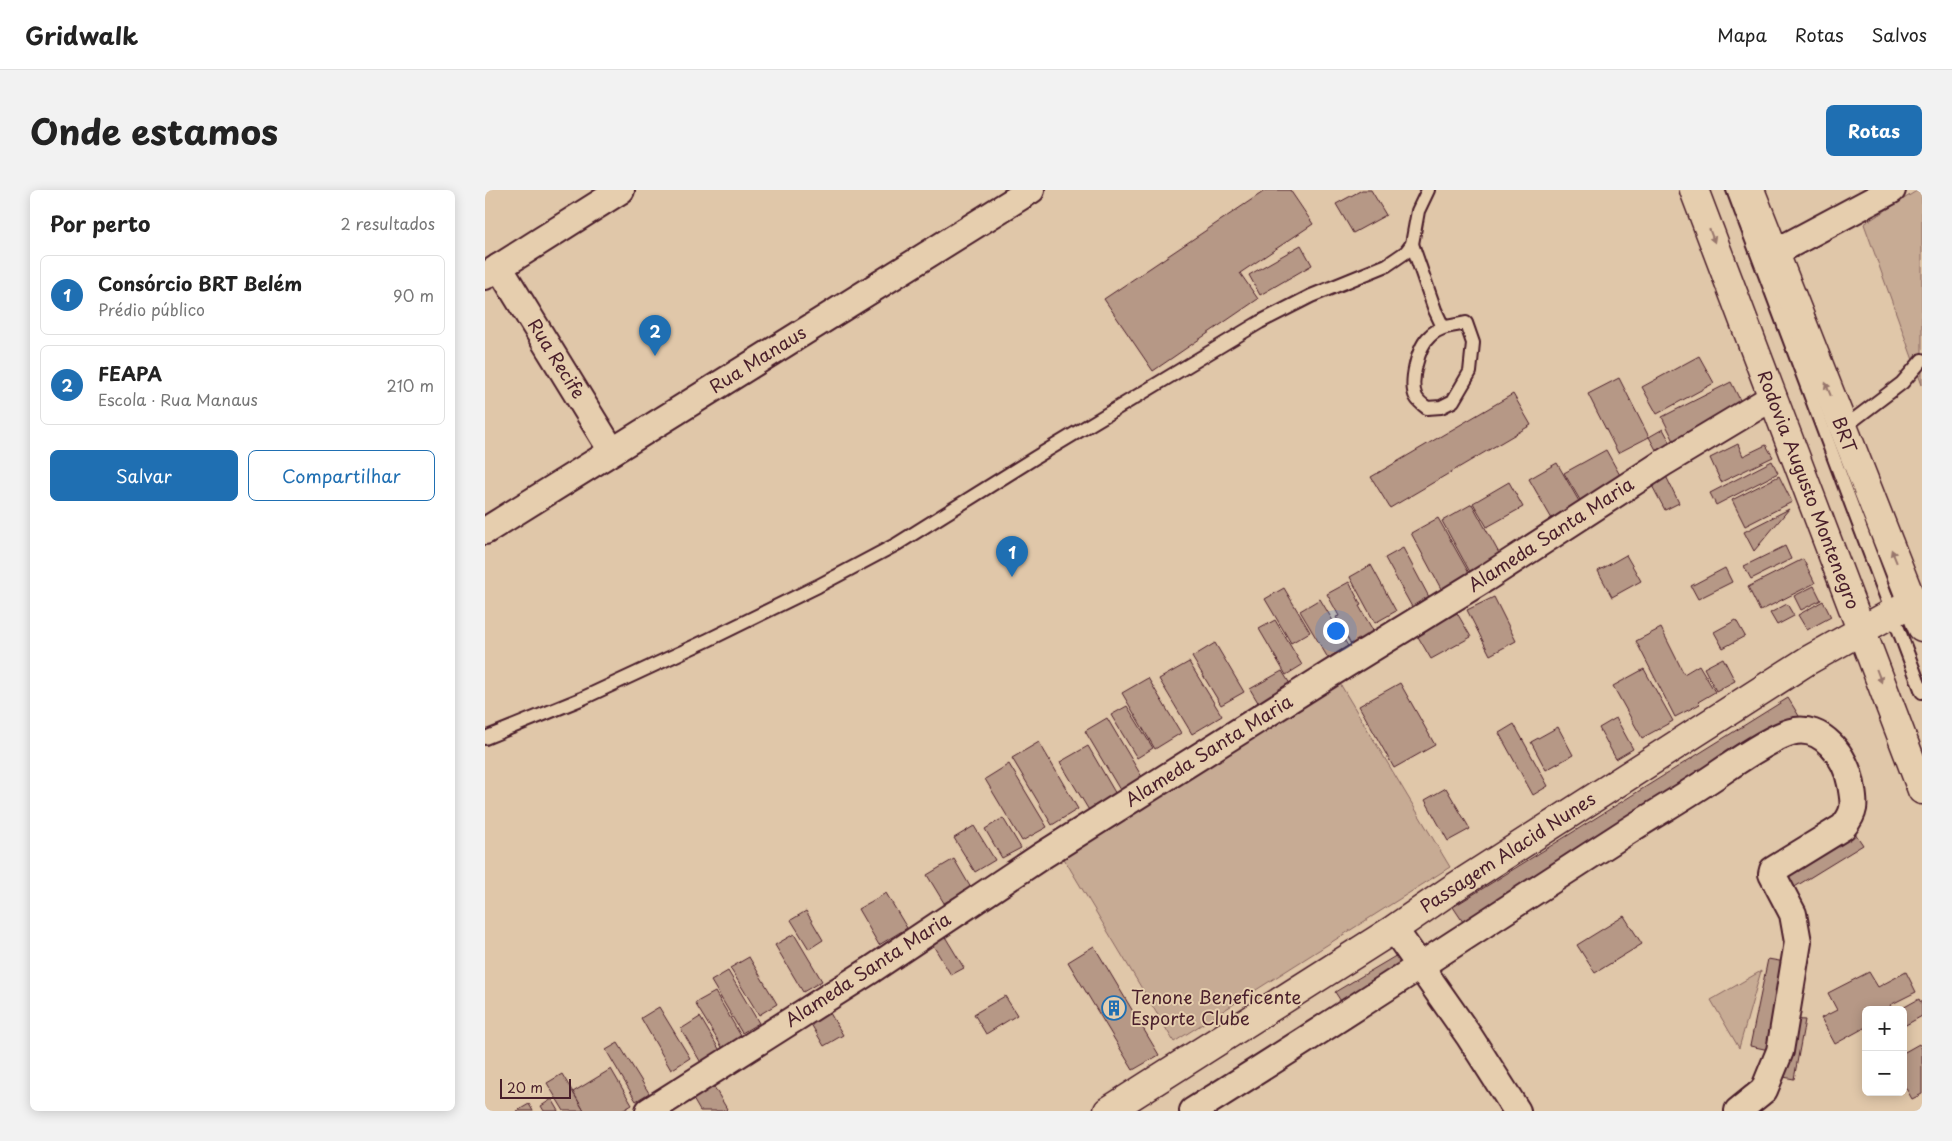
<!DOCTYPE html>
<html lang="pt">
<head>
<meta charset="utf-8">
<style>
  body { margin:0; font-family:"Playpen Sans",sans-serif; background:#f2f2f2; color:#222 }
  .controls { position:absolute; right:15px; bottom:15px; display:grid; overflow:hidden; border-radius:8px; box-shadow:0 2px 12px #0003 }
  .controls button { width:45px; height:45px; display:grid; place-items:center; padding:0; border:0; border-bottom:1px solid #e0e0e0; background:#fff; color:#222; font:25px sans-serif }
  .scale { position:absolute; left:15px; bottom:12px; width:71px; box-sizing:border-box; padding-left:5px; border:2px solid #4a1f2b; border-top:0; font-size:14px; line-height:18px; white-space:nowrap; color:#4a1f2b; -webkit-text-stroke:4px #e6ceae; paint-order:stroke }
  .you { position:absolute; left:850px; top:440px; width:18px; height:18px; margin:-12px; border:4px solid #fff; border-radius:50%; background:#1a73e8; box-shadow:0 0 0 8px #1a73e833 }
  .badge { display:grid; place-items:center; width:32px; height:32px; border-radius:50%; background:#1f6fb2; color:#fff; font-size:16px; font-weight:700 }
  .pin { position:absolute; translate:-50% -41px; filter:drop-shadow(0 1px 2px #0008) }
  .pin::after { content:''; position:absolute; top:26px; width:18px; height:15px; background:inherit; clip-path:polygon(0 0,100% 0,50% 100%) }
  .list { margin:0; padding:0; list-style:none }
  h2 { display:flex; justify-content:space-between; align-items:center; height:65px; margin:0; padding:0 20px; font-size:21px }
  h2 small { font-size:16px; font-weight:400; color:#767676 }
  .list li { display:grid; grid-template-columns:32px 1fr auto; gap:15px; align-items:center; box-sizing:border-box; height:80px; margin:0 10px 10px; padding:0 10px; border:1px solid #e0e0e0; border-radius:8px }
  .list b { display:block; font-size:19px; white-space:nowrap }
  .list p { margin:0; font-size:16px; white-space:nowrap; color:#767676 }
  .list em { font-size:16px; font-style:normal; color:#767676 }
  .actions { display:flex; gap:10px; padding:15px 20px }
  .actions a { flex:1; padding:11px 0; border:1px solid #1f6fb2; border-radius:8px; text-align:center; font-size:18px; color:#1f6fb2 }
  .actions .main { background:#1f6fb2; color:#fff }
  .map { position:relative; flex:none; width:1437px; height:921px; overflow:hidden; border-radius:8px }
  header { display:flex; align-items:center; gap:30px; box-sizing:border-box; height:70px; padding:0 25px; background:#fff; border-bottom:1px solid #e0e0e0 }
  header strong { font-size:24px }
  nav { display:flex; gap:28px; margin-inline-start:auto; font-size:18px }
  .intro { display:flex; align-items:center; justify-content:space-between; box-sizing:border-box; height:120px; padding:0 30px }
  h1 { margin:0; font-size:35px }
  .button { padding:12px 22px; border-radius:8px; background:#1f6fb2; color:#fff; font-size:18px; font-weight:700 }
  main { display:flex; gap:30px; padding:0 30px }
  aside { flex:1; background:#fff; border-radius:8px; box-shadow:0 2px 12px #0003 }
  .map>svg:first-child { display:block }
  .green { fill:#c7ab94; stroke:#886560 }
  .building { fill:#b69886; stroke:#4a1f2b }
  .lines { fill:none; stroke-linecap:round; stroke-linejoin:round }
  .service-casing { stroke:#4a1f2b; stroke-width:16 }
  .minor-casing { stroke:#4a1f2b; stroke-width:30 }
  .secondary-casing { stroke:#4a1f2b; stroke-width:31 }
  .primary-casing { stroke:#4a1f2b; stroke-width:31 }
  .service { stroke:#e6ceae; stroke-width:12 }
  .minor { stroke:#e6ceae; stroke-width:26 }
  .secondary { stroke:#e6ceae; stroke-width:28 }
  .primary { stroke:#e6ceae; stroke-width:28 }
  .oneway { fill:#98766c }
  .labels { text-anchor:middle; stroke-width:4; stroke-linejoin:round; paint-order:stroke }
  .street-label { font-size:18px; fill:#4a1f2b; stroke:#e6ceae }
  .poi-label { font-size:18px; fill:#4a1f2b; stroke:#e6ceae; text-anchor:start }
</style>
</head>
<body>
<header>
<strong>Gridwalk</strong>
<nav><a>Mapa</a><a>Rotas</a><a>Salvos</a></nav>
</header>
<div class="intro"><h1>Onde estamos</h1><a class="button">Rotas</a></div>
<main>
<aside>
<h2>Por perto<small>2 resultados</small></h2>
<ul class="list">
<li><span class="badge">1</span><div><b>Consórcio BRT Belém</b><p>Prédio público</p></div><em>90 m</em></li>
<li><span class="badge">2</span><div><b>FEAPA</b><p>Escola · Rua Manaus</p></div><em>210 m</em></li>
</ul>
<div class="actions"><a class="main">Salvar</a><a>Compartilhar</a></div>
</aside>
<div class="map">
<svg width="1437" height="921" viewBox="0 0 1437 921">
  <rect width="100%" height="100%" fill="#e0c7a9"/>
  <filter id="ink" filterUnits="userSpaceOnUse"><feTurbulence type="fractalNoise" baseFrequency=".02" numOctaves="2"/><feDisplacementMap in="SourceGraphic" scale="10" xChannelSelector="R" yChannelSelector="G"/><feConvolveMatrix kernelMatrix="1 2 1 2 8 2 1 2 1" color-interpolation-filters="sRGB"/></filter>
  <g filter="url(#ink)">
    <g class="green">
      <path d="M1433,0h4v195l-58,-161z"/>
      <path d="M854,492l111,185 -276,175 -111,-185z"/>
      <path d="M1276,781l-22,77 -28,-48z"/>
    </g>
    <g class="building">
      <path d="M781,0h24l23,34 -73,49 18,26 -105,72 -49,-72z"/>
      <path d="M877,0h9l15,25 -33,18 -17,-29z"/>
      <path d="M816,55l11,20 -52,30 -11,-20z"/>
      <path d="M1214,166l15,27 -57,31 -15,-27z"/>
      <path d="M1134,188l30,59 -31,16 -30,-59z"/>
      <path d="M1246,192l13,26 -69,35 -13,-26z"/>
      <path d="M1028,204l18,31 -141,83 -19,-31z"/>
      <path d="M1178,239l12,22 -14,8 -12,-22z"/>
      <path d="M1253,254l5,12 23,-11 7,12 -52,25 -11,-24z"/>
      <path d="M1121,260l15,27 -41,23 -16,-27z"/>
      <path d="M1287,271l6,12 -62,32 -6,-12z"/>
      <path d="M1072,273l23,40 -28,16 -23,-40z"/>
      <path d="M1180,284l14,29 -14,7 -15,-28z"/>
      <path d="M1294,286l13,26 -47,24 -13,-26z"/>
      <path d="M1024,292l14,25 -36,20 -14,-24z"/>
      <path d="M987,314l28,51 -30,17 -28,-51z"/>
      <path d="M1304,319l-35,42 -10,-19z"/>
      <path d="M953,328l36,64 -28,16 -35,-65z"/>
      <path d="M1300,356l6,13 -40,20 -7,-13z"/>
      <path d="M918,358l26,49 -17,10 -27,-49z"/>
      <path d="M1141,365l15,26 -29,16 -14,-26z"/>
      <path d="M1318,369l12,24 -55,28 -12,-24z"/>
      <path d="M886,375l25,46 -21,12 -25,-46z"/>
      <path d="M1240,378l7,14 -34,17 -7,-13z"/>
      <path d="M864,392l12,23 -2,1 20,35 -23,13 -20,-37 3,-1 -12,-22z"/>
      <path d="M1329,396l7,14 -20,10 -7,-14z"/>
      <path d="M799,398l26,44 -19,11 -26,-44z"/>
      <path d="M1009,407l22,44 -26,14 -23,-45z"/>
      <path d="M835,409l28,47 -20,12 -28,-47z"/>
      <path d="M1338,411l8,16 -24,13 -9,-15z"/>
      <path d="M1302,414l7,12 -17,9 -7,-12z"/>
      <path d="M972,423l14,24 -40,22 -14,-24z"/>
      <path d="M790,430l27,45 -16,10 -27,-46z"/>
      <path d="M1251,430l9,16 -22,12 -9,-16z"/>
      <path d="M1176,438l23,46 15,-9 16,27 -17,10 2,2 -25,13 -39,-76z"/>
      <path d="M730,453l29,49 -23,13 -29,-48z"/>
      <path d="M1238,468l12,23 -19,10 -12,-23z"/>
      <path d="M704,472l33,54 -30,18 -33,-55z"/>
      <path d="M1159,479l29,52 -31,17 -29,-52z"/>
      <path d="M797,481l15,24 -32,19 -15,-25z"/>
      <path d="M663,488l33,55 -26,16 -33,-56z"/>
      <path d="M915,493l35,62 -41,23 -35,-62z"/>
      <path d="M1303,508l11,18 -334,209 -12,-18z"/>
      <path d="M642,516l26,42 -16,10 -26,-43z"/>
      <path d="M622,528l38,64 -22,13 -38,-64z"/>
      <path d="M1131,528l17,31 -17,10 -17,-31z"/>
      <path d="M1029,534l34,62 -15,9 -34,-62z"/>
      <path d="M1073,537l15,28 -27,15 -15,-28z"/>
      <path d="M554,552l39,67 -26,16 -40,-67z"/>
      <path d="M603,556l29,50 -27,16 -30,-50z"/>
      <path d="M524,574l38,63 -25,14 -37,-62z"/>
      <path d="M961,598l24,41 -22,12 -23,-41z"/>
      <path d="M518,628l18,30 -19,10 -17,-29z"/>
      <path d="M489,636l21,34 -20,12 -21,-34z"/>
      <path d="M1368,640l10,15 -70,43 -9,-14z"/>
      <path d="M469,669l17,29 -27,15 -17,-28z"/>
      <path d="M401,703l21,35 -28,17 -21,-36z"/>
      <path d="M321,721l17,29 -14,9 -18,-29z"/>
      <path d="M1139,726l18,28 -47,29 -18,-28z"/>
      <path d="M309,744l28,47 -19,11 -28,-47z"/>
      <path d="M459,745l20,33 -13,7 -20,-33z"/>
      <path d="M609,756l65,109 -26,15 -65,-108z"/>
      <path d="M919,761l8,13 -68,42 -9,-14z"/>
      <path d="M264,767l28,47 -18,11 -29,-47z"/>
      <path d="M1283,769l17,3 -16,88 -19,-4z"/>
      <path d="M243,781l31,52 -17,10 -31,-52z"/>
      <path d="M1384,782l9,15 28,-15 10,20 -26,13 3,5h-27v17l-31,17 -14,-26 16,-8 -9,-17z"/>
      <path d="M230,802l29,49 -19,11 -30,-49z"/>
      <path d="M520,806l12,19 -31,19 -12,-20z"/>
      <path d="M1434,809l3,6v11l-18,10 -1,-16h-4z"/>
      <path d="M174,817l31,51 -19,12 -30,-52z"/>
      <path d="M342,818l16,27 -19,11 -16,-27z"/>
      <path d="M215,827l22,37 -19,12 -22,-37z"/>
      <path d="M1305,829l15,1 -11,59 -16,-3z"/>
      <path d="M133,853l31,50 -13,8 -30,-51z"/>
      <path d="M1434,854l3,5v45l-10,5 -9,-16v-30z"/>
      <path d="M126,879l21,36 -10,6h-38l-11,-19z"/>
      <path d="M77,884l22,37h-20l-17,-28z"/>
      <path d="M225,890l17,29 -2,2h-25l-11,-19z"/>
      <path d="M67,909l7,12h-15l-3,-5z"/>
      <path d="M44,914l4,7h-16z"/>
    </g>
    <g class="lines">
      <g class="service-casing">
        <g id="service">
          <path d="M1248,0l189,502"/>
          <path d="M927,54l23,66 8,17"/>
          <path d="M981,133l7,20 -3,29 -17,29 -12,6 -14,1c-4,-3 -9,-7 -11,-11 -7,-14 2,-51 14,-61 9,-10 24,-10 36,-13z"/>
          <path d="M1358,238l59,-45 20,-23"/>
          <path d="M0,548l96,-39 127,-59 110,-54 79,-42 139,-87 224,-135 51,-26 76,-31 19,-13 6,-8 6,-33 10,-21"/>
        </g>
      </g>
      <g class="minor-casing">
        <g id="minor">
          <path d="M1289,63l118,-63"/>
          <path d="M14,77l113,184"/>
          <path d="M0,86l136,-86"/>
          <path d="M0,341l546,-341"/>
          <path d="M909,739l75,107 48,75"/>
          <path d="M164,921l222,-141 169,-113 290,-183 156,-96 177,-115 110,-66"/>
          <path d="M708,921c143,-89 283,-182 424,-273 35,-23 71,-43 104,-66 16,-11 52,-35 70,-40 31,-9 55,25 60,52 3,19 6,26 -8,43l-70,43 -1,4 21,40 5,28 -18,109 -16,39 -26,21"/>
        </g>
      </g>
      <g class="secondary-casing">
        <path id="secondary" d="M623,921l286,-182 58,-40 355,-228 105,-59"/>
      </g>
      <g class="primary-casing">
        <g id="primary">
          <path d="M1209,0l228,600"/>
          <path d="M1265,0l172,437"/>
        </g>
      </g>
      <use href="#service" class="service"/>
      <use href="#minor" class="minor"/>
      <use href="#secondary" class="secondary"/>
      <use href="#primary" class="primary"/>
    </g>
    <defs><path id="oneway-solid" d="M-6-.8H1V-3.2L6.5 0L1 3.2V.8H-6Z" transform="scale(1.25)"/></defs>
    <g class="oneway">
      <use href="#oneway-solid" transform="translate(1227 46) rotate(69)"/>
      <use href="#oneway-solid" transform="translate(1343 199) rotate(-112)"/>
      <use href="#oneway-solid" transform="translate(1409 366) rotate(-112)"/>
      <use href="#oneway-solid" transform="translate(1394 486) rotate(69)"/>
    </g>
  </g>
  <defs>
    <g id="building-ring" transform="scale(1.25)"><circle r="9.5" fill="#e6ceae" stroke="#1f6fb2" stroke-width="1.5"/><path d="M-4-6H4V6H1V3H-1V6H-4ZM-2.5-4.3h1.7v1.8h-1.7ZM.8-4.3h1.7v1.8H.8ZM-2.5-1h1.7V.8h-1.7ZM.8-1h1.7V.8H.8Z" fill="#1f6fb2"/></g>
  </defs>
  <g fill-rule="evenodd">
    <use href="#building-ring" x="629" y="818"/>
  </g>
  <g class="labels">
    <g class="street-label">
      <text transform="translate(71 169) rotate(58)" y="6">Rua Recife</text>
      <text transform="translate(273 170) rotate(-32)" y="6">Rua Manaus</text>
      <text transform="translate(1359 245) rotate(69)" y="6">BRT</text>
      <text transform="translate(1323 300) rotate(69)" y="6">Rodovia Augusto Montenegro</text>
      <text transform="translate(1066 345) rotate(-33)" y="6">Alameda Santa Maria</text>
      <text transform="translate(724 561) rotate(-32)" y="6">Alameda Santa Maria</text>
      <text transform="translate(1023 663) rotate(-33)" y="6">Passagem Alacid Nunes</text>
      <text transform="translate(383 780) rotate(-33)" y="6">Alameda Santa Maria</text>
    </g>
    <g class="poi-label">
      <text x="646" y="814">Tenone Beneficente<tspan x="646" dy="21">Esporte Clube</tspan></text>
    </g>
  </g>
</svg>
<div class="controls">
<button>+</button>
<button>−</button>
</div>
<div class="scale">20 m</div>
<div class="you"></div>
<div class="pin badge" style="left:527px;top:387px">1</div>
<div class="pin badge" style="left:170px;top:166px">2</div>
</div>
</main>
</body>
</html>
